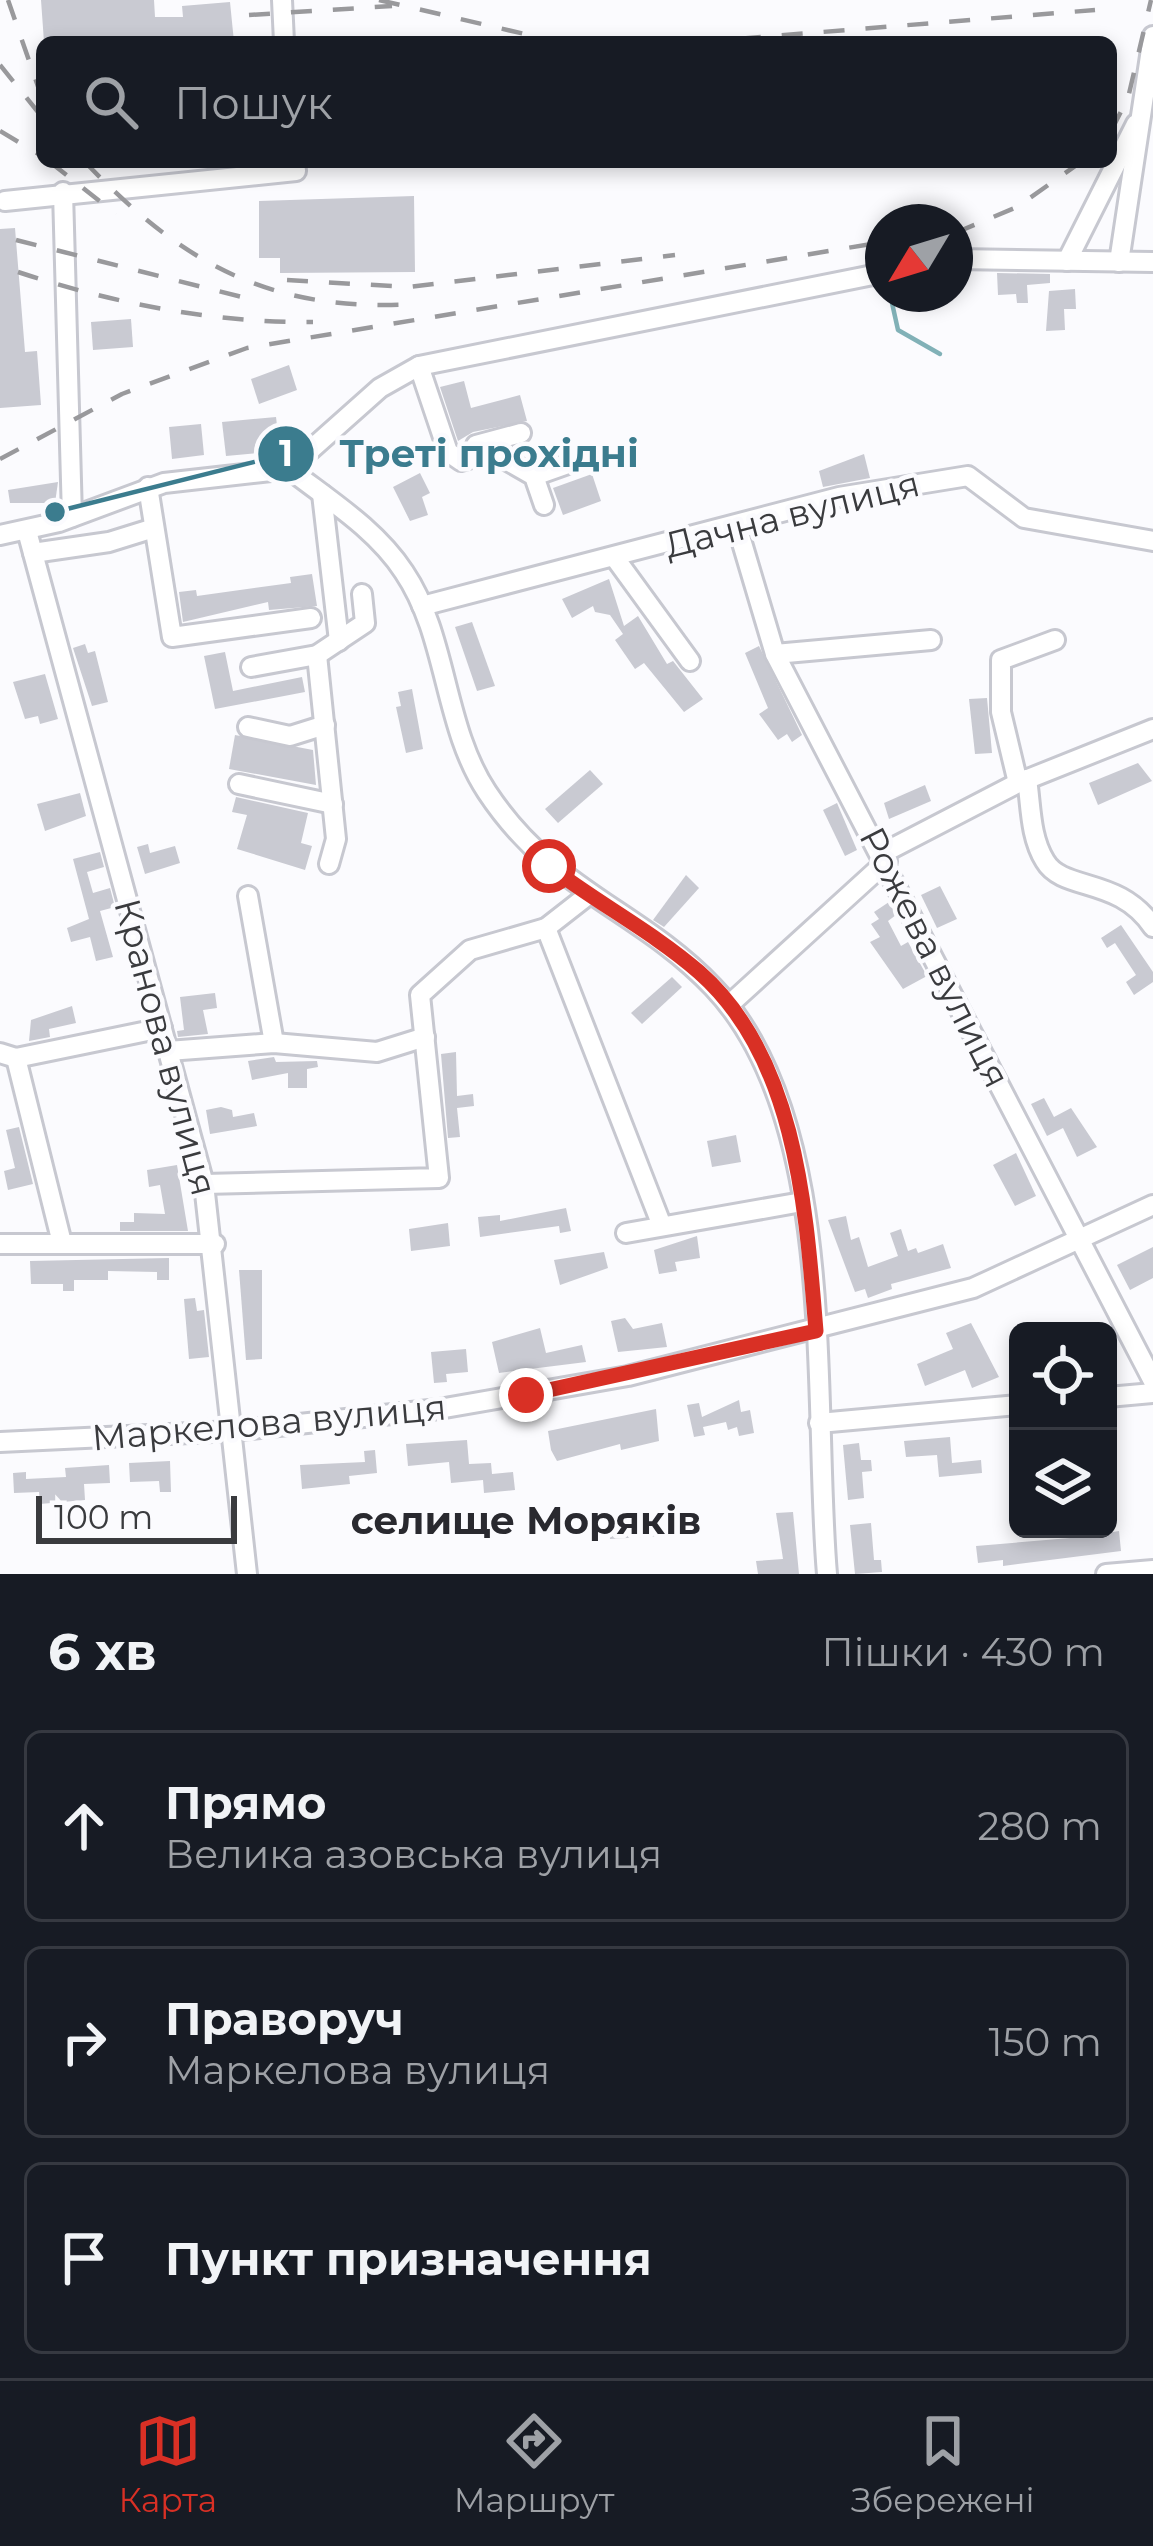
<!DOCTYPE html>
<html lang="uk">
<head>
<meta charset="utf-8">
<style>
  body { margin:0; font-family:Montserrat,sans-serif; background:#20242c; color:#f1f3f6 }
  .controls { position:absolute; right:36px; bottom:36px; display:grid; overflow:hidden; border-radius:18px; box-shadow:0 6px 18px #0003 }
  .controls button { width:108px; height:108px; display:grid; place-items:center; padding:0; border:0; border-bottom:3px solid #363941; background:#171b24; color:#f1f3f6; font:60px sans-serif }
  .compass { position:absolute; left:865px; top:204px; width:108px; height:108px; border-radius:50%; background:#171b24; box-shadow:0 6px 18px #0003; rotate:232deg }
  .scale { position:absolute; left:36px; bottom:30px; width:201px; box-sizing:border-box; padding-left:12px; border:6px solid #3a3b3e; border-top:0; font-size:33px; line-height:42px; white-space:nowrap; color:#3a3b3e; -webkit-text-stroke:9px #fbfbfe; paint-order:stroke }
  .stop { position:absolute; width:36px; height:36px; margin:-27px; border:9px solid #d93025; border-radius:50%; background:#fff }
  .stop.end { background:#d93025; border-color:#fff; box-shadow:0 3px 12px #0008 }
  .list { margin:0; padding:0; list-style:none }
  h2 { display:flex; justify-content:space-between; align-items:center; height:156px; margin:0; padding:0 48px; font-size:51px }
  h2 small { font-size:39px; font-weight:400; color:#9ea1a6 }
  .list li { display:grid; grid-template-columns:78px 1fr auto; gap:36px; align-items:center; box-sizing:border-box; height:192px; margin:0 24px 24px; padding:0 24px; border:3px solid #363941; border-radius:18px }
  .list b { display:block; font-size:45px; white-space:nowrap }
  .list p { margin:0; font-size:39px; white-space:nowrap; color:#9ea1a6 }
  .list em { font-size:39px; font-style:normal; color:#9ea1a6 }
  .icon { flex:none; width:66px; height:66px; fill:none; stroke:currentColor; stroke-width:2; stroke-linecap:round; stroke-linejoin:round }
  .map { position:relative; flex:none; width:1153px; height:1574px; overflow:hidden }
  .search { position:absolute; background:#171b24; box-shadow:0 6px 18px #0003; left:36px; right:36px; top:36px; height:132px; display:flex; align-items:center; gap:30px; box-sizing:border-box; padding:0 42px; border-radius:18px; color:#9ea1a6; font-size:45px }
  .sheet { height:804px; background:#171b24 }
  nav { display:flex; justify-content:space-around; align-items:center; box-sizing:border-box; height:168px; border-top:3px solid #363941; background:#171b24; font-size:33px; color:#9ea1a6 }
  nav a { display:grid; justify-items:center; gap:6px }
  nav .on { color:#d93025 }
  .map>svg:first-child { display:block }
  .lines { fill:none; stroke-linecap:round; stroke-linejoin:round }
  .stream { stroke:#81b1b7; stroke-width:4.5 }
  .building { fill:#c9cad2 }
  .minor-casing { stroke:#c7c8d0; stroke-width:24 }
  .minor { stroke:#fff; stroke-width:18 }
  .rail { stroke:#99999c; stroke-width:4.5; stroke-dasharray:21 21; stroke-linecap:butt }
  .route { stroke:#d93025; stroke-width:15 }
  .labels { text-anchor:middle; stroke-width:9; stroke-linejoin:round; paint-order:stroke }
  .street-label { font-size:36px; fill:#3a3b3e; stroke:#fbfbfe }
  .neighbourhood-label { font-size:39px; font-weight:bold; fill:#29292f; stroke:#fbfbfe }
  .leader { fill:none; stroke:#3b7c8e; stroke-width:4.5 }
  .callout-dot { fill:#3b7c8e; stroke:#fbfbfe; stroke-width:4.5 }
  .mark-label { font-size:36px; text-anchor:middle; font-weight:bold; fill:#fff }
  .callout-label { font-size:39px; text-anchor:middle; font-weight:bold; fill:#3b7c8e; stroke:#fbfbfe; stroke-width:9; stroke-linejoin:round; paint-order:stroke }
</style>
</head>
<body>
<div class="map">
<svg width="1153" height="1574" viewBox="0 0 1153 1574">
  <rect width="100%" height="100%" fill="#fbfbfe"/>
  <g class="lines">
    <path class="stream" d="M890,294l8,36 42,24"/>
  </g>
  <g class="building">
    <path d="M41,0h113l1,17h28l-1,-11 48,-4 4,40h-48l-1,-4 -141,4z"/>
    <path d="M414,196l1,76 -135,1v-15h-21v-57z"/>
    <path d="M15,228l10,124 12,-1 4,54 -41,3v-179z"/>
    <path d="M997,273l53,1v9l-23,2 1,18h-11l-1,-9 -18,1z"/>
    <path d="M1075,289l1,20h-12l1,21 -19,1 3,-40z"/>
    <path d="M131,319l2,28 -40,3 -2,-28z"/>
    <path d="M289,365l8,25 -38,14 -8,-25z"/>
    <path d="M464,381l7,27 49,-13 7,26 -54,11 -15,9 -18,-54z"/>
    <path d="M276,417l4,34 -54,5 -4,-34z"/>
    <path d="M201,424l3,31 -32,4 -3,-32z"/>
    <path d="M864,454l6,24 -47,9 -4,-16z"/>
    <path d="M420,473l10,20 -8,4 6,18 -18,6 -17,-34z"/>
    <path d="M592,474l9,27 -38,14 -10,-27z"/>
    <path d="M58,482l-3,21h-45l-2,-13z"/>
    <path d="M312,574l5,32 -48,4 -1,-8 -85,20 -4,-30 17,-2 1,6 94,-13 -1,-6z"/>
    <path d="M609,579l15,47 14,-10 29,48 6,-3 30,38 -19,13 -40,-49 -9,6 -20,-29 8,-6 -13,-19 -15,-3 -2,-6 -21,12 -10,-19z"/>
    <path d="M472,622l23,64 -18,5 -22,-64z"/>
    <path d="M85,644l3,9 7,-2 13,51 -16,4 -19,-58z"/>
    <path d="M759,646l43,89 -10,7 -5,-8 -9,6 -19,-26 9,-6 -23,-55z"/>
    <path d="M225,652l8,39 69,-14 3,15 -90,17 -11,-53z"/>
    <path d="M45,674l13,45 -18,5 -2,-8 -13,3 -12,-37z"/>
    <path d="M412,689l11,60 -17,4 -10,-46 5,-1 -3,-14z"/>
    <path d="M987,698l5,55 -17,1 -6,-55z"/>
    <path d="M235,735l78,15 3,35 -87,-16z"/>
    <path d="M1138,763l14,18 -54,24 -9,-22z"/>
    <path d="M590,770l13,14 -45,39 -13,-14z"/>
    <path d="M925,785l6,16 -42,18 -5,-16z"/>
    <path d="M80,793l6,23 -41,15 -8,-27z"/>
    <path d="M236,797l72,16 -7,30 11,3 -7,24 -68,-21 10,-34 -15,-3z"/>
    <path d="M837,803l20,47 -12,6 -22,-46z"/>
    <path d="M148,844l2,9 25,-7 5,17 -35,11 -8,-27z"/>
    <path d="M100,852l4,15 -17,5 6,21 17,-5 5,19 -15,4 13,46 -17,4 -6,-24 -19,5 -4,-14 22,-9 -16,-60z"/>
    <path d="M686,875l13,13 -35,39 -11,-7z"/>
    <path d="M940,886l17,33 -20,9 -16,-33z"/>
    <path d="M889,902l7,13 -8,6 13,25 7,-4 19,34 -24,13 -33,-47 10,-5 -9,-13 8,-5 -5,-7z"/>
    <path d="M1121,925l32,47v10l-19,13 -8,-13 10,-7 -21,-32 -8,5 -6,-10z"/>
    <path d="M672,977l10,10 -40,37 -11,-11z"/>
    <path d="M215,993l2,15 -14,2 5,24 -30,3 -1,-6 7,-1 -4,-33z"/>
    <path d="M72,1006l4,17 -27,6 1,8 -21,4 2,-21z"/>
    <path d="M456,1052l1,44 16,-2 1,12 -17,2 3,29 -12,1 -7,-84z"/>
    <path d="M274,1057l2,5 41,-1 1,6 -11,2v19h-19v-15l-36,7 -4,-19z"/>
    <path d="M1044,1098l10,19 17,-9 26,39 -20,10 -14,-29 -16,8 -16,-32z"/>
    <path d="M221,1107l11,3 1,7 21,-4 3,13 -47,8 -4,-24z"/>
    <path d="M19,1127l14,57 -25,6 -4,-19 11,-3 -9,-38z"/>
    <path d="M736,1135l5,27 -29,5 -5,-26z"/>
    <path d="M1016,1153l20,43 -21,10 -22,-41z"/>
    <path d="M177,1165l11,66h-68v-9h14v-9l31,1 -5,-29 -11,2 -2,-17z"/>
    <path d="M566,1208l5,23 -11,2 -1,-7 -79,11 -2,-20 22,-2v6z"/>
    <path d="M846,1216l5,24 8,-3 9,30 30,-11 -8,-23 11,-4 7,22 8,-3 2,5 25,-9 8,24 -60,16 1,5 -24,9 -3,-9 -10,3 -27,-72z"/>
    <path d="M448,1223l2,23 -39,5 -2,-22z"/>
    <path d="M697,1236l3,22 -25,4 2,9 -18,3 -5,-24z"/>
    <path d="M1153,1247v31l-23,12 -13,-25z"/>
    <path d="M604,1252l4,16 -48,17 -6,-25z"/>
    <path d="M169,1258v22h-12v-8l-49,-1v9h-34v11h-11v-7h-32l-1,-23z"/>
    <path d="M239,1270h23v89l-16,1z"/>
    <path d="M195,1298l2,13 7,-1 5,47 -20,2 -5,-60z"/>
    <path d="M625,1318l8,11 29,-6 5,24 -49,5 -7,-31z"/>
    <path d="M971,1323l28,54 -27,11 -7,-18 -40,16 -8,-22 36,-15 -7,-16z"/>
    <path d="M540,1328l6,25 36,-8 4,17 -87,11 -7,-31z"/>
    <path d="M466,1349l2,23 -22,2 1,8 -13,1 -3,-31z"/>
    <path d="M739,1400l2,12 9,-2 4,23 -15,3 -2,-9 -9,3 -2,-8 -23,5 2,8 -11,2 -7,-32 12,-2 3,14z"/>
    <path d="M656,1409l3,32 -38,9 -1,-6 -63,17 -6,-11 -3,-19z"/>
    <path d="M950,1437l2,26 29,-3 1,13 -43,4 -2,-22 -31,2 -2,-16z"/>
    <path d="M467,1440l2,24 22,-1 1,11 21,-2 2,18 -31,3 -1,-13 -32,3 -2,-21 -41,4 -2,-22z"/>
    <path d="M859,1443l2,17h10l1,11 -10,1 2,26 -16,2 -5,-55z"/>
    <path d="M375,1450l2,23 -28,3 1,8 -48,5 -2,-24 65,-3 -1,-11z"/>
    <path d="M170,1461l1,31h-11l-1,-11 -29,1 -1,-19z"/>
    <path d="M109,1465l1,18 -26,1 1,16 -45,4 -1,-12 -25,1 -1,-20 13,-1v7l40,-2 -1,-9z"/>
    <path d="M793,1512l6,62h-41l-2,-13 27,-2 -7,-46z"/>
    <path d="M660,1513l2,23 -52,3 -2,-16 38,-3v-6z"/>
    <path d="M871,1523l3,37h7l1,12 -27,2 -5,-49z"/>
    <path d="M1069,1529h12l1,8 37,-6 2,20 -118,15v-6l-25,3 -2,-17 94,-8z"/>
  </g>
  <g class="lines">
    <g class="minor-casing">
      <g id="minor">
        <path d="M282,0l2,42"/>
        <path d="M63,192l9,325"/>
        <path d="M5,201l291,-30 -1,-9"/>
        <path d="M955,259l198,3"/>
        <path d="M1067,261l69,-137"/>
        <path d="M1119,262l34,-226"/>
        <path d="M419,366l29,86 13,9 31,-9 42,24 10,29"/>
        <path d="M476,445l45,-12"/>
        <path d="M289,469c40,31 87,60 115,103 44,65 39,154 83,220 66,100 152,117 226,195 127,133 99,414 114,587"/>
        <path d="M289,469l91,-81 39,-22 464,-93"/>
        <path d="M534,476l48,-17"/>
        <path d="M148,487l24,150 139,-19"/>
        <path d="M322,494l17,147"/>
        <path d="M737,526l38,128 378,727"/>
        <path d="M27,531l177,653 43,390"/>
        <path d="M0,535l59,-13 105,-39 125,-14"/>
        <path d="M33,553l76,-11 45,-14"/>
        <path d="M615,558l75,103"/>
        <path d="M422,606l417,-109 129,-21 56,42 129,23"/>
        <path d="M775,654l156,-14"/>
        <path d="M317,655l19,184 -7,25"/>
        <path d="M251,667l66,-12 48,-32 -3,-29"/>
        <path d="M248,727l42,9 35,-11"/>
        <path d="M1027,779c4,27 3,58 18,82 18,31 74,15 108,66"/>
        <path d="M1018,783l-17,-71v-52l54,-20"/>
        <path d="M239,784l94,20"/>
        <path d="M883,853l135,-70 135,-54"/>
        <path d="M248,896l26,147"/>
        <path d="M546,928l116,298"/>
        <path d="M730,1004l157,-143"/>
        <path d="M168,1051l106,-8 103,9 48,-15"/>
        <path d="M0,1053l16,5 146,-30"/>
        <path d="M16,1058l46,185"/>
        <path d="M204,1184l235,-6 -19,-183 50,-45 76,-22 41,-32"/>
        <path d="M626,1233l176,-31"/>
        <path d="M0,1244h215"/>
        <path d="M1108,1397l45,-4"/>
        <path d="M819,1423l199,-18"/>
        <path d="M0,1442l233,-11 206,-22 189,-33 345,-88 180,-83"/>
        <path d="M1106,1574l47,-4"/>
      </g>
    </g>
    <use href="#minor" class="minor"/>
    <g class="rail">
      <path d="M8,0l34,98"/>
      <path d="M379,0l180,42"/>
      <path d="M249,15l143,-9"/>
      <path d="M698,42l397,-32"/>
      <path d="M0,65l42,52"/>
      <path d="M0,131l42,25"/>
      <path d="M1111,131l17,-33 23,-98"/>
      <path d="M50,162l66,52"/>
      <path d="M85,162c99,103 186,151 333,142"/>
      <path d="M955,233l62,-26 64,-45"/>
      <path d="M16,240l238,60"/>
      <path d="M18,272c94,31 195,51 295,50"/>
      <path d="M287,280l121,7 267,-32"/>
      <path d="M0,459l122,-65 125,-46 636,-106"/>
    </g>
  </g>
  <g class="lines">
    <path class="route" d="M526,1395l290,-64c-10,-121 -19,-273 -117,-359 -46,-40 -102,-69 -150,-106"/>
  </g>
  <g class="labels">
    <g class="street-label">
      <text transform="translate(792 514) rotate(-14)" y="13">Дачна вулиця</text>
      <text transform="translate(935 957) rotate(63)" y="13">Рожева вулиця</text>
      <text transform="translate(166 1047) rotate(75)" y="13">Кранова вулиця</text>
      <text transform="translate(269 1422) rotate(-5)" y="13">Маркелова вулиця</text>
    </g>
    <g class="neighbourhood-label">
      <text x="526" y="1534">селище Моряків</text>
    </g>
  </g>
  <path class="leader" d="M55 512L286 454"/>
  <g class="callout-dot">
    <circle cx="55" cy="512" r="12"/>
    <circle cx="286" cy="454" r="30"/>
  </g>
  <g class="mark-label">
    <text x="286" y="466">1</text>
  </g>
  <g class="callout-label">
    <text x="489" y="467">Треті прохідні</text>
  </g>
</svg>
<div class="controls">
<button><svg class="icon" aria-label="locate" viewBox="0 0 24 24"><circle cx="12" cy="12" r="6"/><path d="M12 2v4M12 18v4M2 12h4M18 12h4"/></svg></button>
<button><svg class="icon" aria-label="layers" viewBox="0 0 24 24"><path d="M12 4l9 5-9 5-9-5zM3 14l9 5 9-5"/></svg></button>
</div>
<svg class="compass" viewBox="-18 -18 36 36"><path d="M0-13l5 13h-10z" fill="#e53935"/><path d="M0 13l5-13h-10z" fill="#9ea1a6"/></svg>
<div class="scale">100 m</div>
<div class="stop" style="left:549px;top:866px"></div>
<div class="stop end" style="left:526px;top:1395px"></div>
<div class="search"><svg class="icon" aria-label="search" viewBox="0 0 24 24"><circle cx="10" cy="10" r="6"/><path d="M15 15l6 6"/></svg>Пошук</div>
</div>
<section class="sheet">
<h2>6 хв<small>Пішки · 430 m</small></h2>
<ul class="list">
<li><svg class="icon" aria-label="ahead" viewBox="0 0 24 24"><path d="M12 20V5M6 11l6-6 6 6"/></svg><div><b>Прямо</b><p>Велика азовська вулиця</p></div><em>280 m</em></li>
<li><svg class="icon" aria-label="right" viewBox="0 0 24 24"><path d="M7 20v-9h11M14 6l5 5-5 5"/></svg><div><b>Праворуч</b><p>Маркелова вулиця</p></div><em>150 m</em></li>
<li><svg class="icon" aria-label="arrive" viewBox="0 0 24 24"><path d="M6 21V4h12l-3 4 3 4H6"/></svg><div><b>Пункт призначення</b></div></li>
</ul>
</section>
<nav>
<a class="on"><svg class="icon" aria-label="map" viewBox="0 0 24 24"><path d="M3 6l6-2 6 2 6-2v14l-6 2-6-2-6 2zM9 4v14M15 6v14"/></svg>Карта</a>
<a><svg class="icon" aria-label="directions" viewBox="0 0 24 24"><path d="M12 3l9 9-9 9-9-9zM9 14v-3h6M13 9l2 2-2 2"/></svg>Маршрут</a>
<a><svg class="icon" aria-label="saved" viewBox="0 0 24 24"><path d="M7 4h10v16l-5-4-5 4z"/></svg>Збережені</a>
</nav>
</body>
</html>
